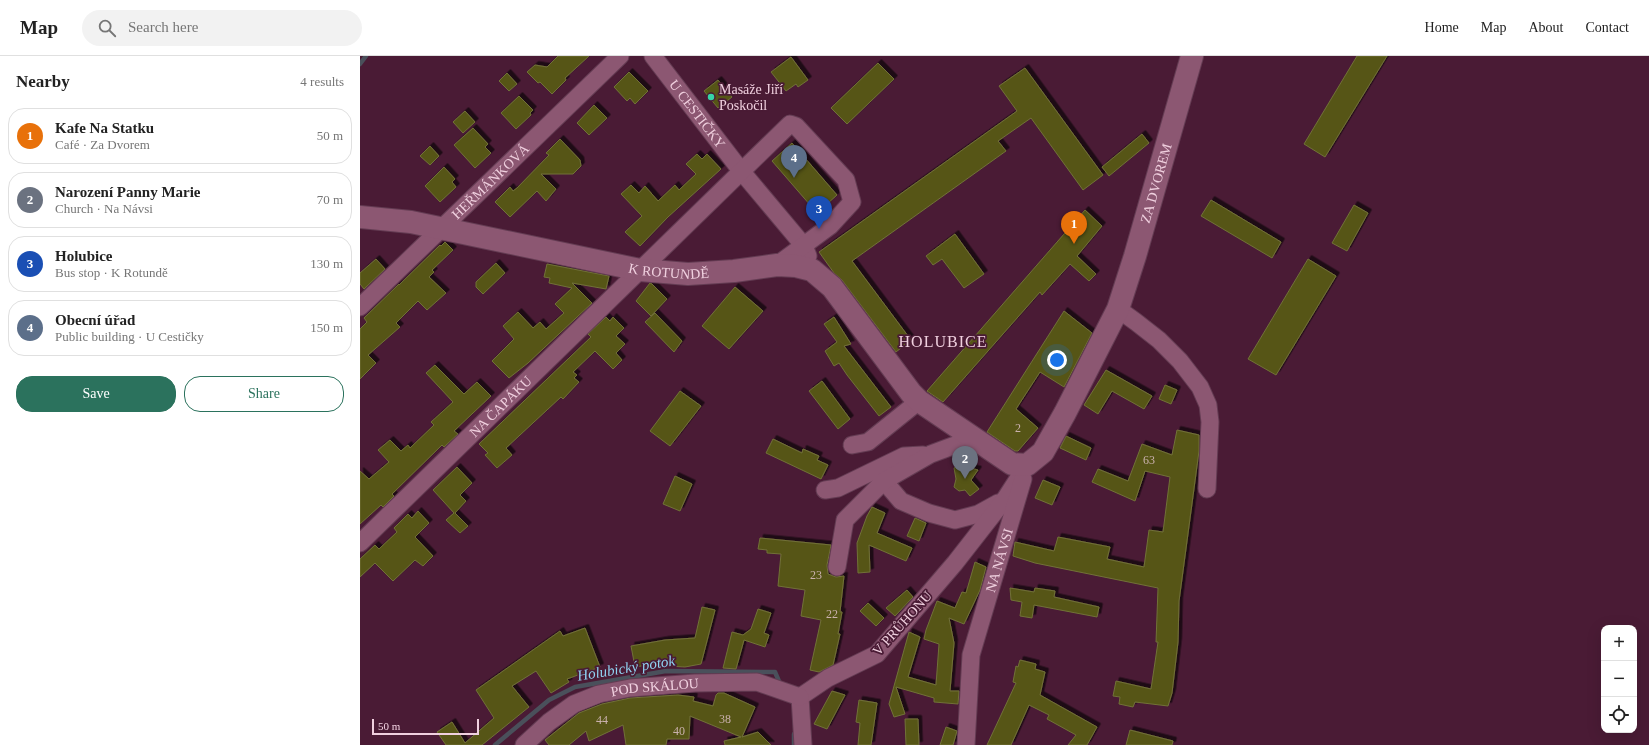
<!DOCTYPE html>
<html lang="en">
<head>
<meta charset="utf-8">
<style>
  body { margin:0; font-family:Georgia,serif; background:#f2f2f2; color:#222 }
  .controls { position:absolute; right:12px; bottom:12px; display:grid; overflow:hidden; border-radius:8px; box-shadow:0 4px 16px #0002 }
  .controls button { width:36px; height:36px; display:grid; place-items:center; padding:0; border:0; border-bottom:1px solid #e0e0e0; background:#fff; color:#222; font:20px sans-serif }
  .scale { position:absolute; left:12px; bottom:10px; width:107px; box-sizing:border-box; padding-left:4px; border:2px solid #f0d0df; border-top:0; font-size:11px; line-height:14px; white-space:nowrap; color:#f0d0df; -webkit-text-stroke:3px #4a1b35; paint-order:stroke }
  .you { position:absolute; left:697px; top:304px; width:14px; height:14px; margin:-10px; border:3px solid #fff; border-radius:50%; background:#1a73e8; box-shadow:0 0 0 6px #1a73e833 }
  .badge { display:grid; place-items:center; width:26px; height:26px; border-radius:50%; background:#2b725d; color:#fff; font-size:13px; font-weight:700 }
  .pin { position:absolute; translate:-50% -33px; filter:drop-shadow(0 1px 2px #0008) }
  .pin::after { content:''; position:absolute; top:21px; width:14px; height:12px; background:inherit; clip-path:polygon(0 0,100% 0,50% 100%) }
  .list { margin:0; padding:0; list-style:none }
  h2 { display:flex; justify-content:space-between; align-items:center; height:52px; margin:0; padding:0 16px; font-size:17px }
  h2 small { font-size:13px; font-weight:400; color:#767676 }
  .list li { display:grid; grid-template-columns:26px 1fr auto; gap:12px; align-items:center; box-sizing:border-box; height:56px; margin:0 8px 8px; padding:0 8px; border:1px solid #e0e0e0; border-radius:16px }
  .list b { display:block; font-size:15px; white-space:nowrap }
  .list p { margin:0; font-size:13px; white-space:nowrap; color:#767676 }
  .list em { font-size:13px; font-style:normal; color:#767676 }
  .actions { display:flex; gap:8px; padding:12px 16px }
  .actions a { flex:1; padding:9px 0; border:1px solid #2b725d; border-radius:16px; text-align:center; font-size:14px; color:#2b725d }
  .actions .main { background:#2b725d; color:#fff }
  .icon { flex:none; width:22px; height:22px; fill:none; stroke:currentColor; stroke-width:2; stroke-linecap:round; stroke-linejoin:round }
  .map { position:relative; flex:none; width:1289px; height:689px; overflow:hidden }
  header { display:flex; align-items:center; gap:24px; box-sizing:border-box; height:56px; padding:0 20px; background:#fff; border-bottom:1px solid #e0e0e0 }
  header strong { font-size:19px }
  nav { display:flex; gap:22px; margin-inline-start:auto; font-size:14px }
  .search { width:280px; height:36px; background:#f2f2f2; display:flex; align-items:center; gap:10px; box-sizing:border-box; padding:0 14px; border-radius:22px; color:#767676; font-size:15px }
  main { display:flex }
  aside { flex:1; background:#fff }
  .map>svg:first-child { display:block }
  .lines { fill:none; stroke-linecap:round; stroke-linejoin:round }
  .stream { stroke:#4a505b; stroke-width:4.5 }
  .building { fill:#565519; stroke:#717137; filter:url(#shadow) }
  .street-casing { stroke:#643c53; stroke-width:19 }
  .secondary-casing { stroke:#643c53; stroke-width:24 }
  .street { stroke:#8c5772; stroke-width:17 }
  .secondary { stroke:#8c5772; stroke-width:22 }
  .poi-dot { fill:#37d4a6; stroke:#4a1b35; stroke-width:1.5 }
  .labels { text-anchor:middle; stroke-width:3.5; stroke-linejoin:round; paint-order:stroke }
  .number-label { font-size:12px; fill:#cab1ae }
  .poi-label { font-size:14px; fill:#f0d0df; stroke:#4a1b35; text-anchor:start }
  .street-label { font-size:14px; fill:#f0d0df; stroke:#4a1b35 }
  .water-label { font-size:15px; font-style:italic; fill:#90d3f2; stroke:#4a1b35 }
  .quarter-label { font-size:16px; letter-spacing:1px; fill:#f0d0df; stroke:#4a1b35 }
</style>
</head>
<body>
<header>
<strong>Map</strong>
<div class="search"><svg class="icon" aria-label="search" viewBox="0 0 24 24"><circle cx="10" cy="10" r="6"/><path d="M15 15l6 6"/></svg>Search here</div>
<nav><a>Home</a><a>Map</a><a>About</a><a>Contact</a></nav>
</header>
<main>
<aside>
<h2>Nearby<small>4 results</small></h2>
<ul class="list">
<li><span class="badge" style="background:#e8710a">1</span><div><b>Kafe Na Statku</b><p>Café · Za Dvorem</p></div><em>50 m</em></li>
<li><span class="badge" style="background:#6b7280">2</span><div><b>Narození Panny Marie</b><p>Church · Na Návsi</p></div><em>70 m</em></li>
<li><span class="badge" style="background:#1a4fb4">3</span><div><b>Holubice</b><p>Bus stop · K Rotundě</p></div><em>130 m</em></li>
<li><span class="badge" style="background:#5c6f8a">4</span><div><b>Obecní úřad</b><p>Public building · U Cestičky</p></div><em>150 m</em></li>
</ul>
<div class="actions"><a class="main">Save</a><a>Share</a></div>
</aside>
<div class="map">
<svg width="1289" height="689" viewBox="0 0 1289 689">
  <defs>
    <filter id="shadow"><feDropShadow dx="3.5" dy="-3.5" stdDeviation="0" flood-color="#0009"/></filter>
  </defs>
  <rect width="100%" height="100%" fill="#4a1b35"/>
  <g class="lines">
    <g class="stream">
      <path d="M0,8l6,-8"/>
      <path d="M135,689l54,-45 26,-13 91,-16 109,1 6,14"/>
      <path d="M434,689v-11"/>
    </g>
  </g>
  <g class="building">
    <path d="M198,0h31l-24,22 1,2 -14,14 -12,-12 -2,1 -11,-11 8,-7 12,2z"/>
    <path d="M997,0h30l-62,101 -21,-13z"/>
    <path d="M431,1l17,23 -10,7 -2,-3 -10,7 -15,-19z"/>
    <path d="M518,7l16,16 -47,45 -16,-16z"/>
    <path d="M665,12l78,107 -20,15 -52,-72 -33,23 8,10 -154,110 59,79 -15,12 -54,-72 -8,-7 -15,-21 198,-141 -18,-25z"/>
    <path d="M269,16l19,19 -13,13 -5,-6 -3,3 -13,-14z"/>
    <path d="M147,17l10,11 -8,7 -10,-10z"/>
    <path d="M358,24l14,17 -14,11 -14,-17z"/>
    <path d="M159,40l14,14 -3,3 1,2 -15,14 -15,-16z"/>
    <path d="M234,49l13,13 -18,17 -12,-12z"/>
    <path d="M105,55l10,11 -12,11 -10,-11z"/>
    <path d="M113,72l15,16 -3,3 6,6 -16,15 -21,-23z"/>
    <path d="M782,78l7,9 -40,33 -7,-9z"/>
    <path d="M200,83l20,21 1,6 -8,8h-32l15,15 -10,12 -9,-10 -27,26 -15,-15 15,-15 3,4 4,-3 32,-33 -3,-2z"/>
    <path d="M432,87l45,52 -20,18 -45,-52z"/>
    <path d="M70,90l9,10 -9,9 -10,-9z"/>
    <path d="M337,98l5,5 5,-5 14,15 -53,48 -28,29 -15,-14 17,-16 -21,-22 10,-9 8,8 6,-7 13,15 17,-16 4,5 17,-16 -10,-10z"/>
    <path d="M84,111l11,12 -3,3 4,5 -16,15 -15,-16z"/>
    <path d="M851,144l70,42 -9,16 -71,-42z"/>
    <path d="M994,149l14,8 -21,38 -15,-8z"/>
    <path d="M725,154l17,16 -25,30 19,18 -7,7 -19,-17 -28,31 -2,-3 -97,110 -16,-11z"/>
    <path d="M595,178l29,40 -20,14 -22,-29 -9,6 -7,-9z"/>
    <path d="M85,186l8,8 -21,20 2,2 -5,5 17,16 -19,17 -9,-9 -22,22 4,4 -32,28 8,8 -16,16v-50l7,-7 -3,-4 35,-34v1l41,-40 1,1z"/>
    <path d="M16,203l9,10 -21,20 -4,-5v-11z"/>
    <path d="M948,203l28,17 -60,99 -28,-16z"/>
    <path d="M136,207l9,10 -22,21 -7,-7v-5z"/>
    <path d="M187,208l62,12 -3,13 -34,-6 20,20 -64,60 -19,15 -17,-17 22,-22 -11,-13 15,-14 15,16 7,-6 6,7 18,-16 -9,-9 17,-16 -23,-5 1,-5 -6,-1z"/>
    <path d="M290,227l2,1 15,15 -16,17 -15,-15z"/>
    <path d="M375,231l28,24 -34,38 -27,-23z"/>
    <path d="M704,255l28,22 -28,54 -24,-15 -24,37 22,19 -20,23h-3l-28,-19z"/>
    <path d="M295,257l27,28 -8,11 -29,-30z"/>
    <path d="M246,261l4,4 3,-4 11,11 -8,8 9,8 -9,9 6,7 -9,9 -18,-18 -22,21 4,3 -3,3 5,4 -16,17 -2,-2 -55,51 6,7 -15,13 -12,-13 3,-2 -9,-9 112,-107 -3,-3z"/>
    <path d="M474,261l17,27 -7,2 47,61 -12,9 -32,-41 -8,-12 -5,3 -9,-15 12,-9 -13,-18z"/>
    <path d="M75,309l29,29 13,-12 14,14 -37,35 4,3 -14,13 -2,-2 -50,49 2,2 -11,11 -2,-2 -21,19v-53l9,8 20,-17 -11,-12 12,-10 11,11 7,-6 2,3 24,-23 -3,-3 22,-20 -27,-29z"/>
    <path d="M746,314l46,26 -8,13 -32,-18 -14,23 -14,-9z"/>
    <path d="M462,325l28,38 -12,10 -29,-38z"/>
    <path d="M805,329l12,5 -6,14 -12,-5z"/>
    <path d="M320,335l21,15 -31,40 -20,-15z"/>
    <path d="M817,374l22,5v16l-20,150 -1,41 -6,51 -4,13 -33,-4 -2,5 -14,-3 1,-7 -7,-1 3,-15 35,8 7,-47h-2l2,-54 -123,-25 -22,-7 2,-14 39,9 4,-14 52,10 -3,12 37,8 5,-37 14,2 7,-55 -25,-6 -10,30 -43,-19 6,-13 30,12 14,-37 30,11z"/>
    <path d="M706,380l25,12 -5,12 -26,-12z"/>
    <path d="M413,383l29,14 1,-4 16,7 -2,4 11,5 -7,14 -55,-26z"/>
    <path d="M599,409l19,5 -7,10 8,9 -9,7 -5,-6 -6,1 -5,-4 2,-8 -2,-11z"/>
    <path d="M97,411l15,16 -12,12 6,6 -11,12 13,13 -8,7 -14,-13 8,-7 -21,-23z"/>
    <path d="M315,420l17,8 -12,27 -17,-7z"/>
    <path d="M683,424l17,7 -8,18 -17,-7z"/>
    <path d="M512,451l13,6 -8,20 35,15 -6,13 -37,-16 1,27 -12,1 -1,-30 10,-27z"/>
    <path d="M58,455l11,12 -14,14 18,19 -10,10 -8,-6 -22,21 -18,-18 -15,14v-18l15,-14 4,4 18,-17 -3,-4 14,-14 4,4z"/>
    <path d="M555,462l11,5 -7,18 -12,-5z"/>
    <path d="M400,482l71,7 -4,20 1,9 8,3 8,-1 -4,36h2l-4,22h2l-7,31 -14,7 -9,-2 11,-50 -20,-4 4,-26 -27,-4 3,-32 -14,-1v-3l-9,-1z"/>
    <path d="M615,506l11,5 -6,23 -16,34 -15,-6 5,25 -4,48h9l-1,13 -24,-2v-4l-38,-11 9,27 -11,3 -5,-13 20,-72 11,5 -12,40 28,8 3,-41 -15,-5 2,-9 11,-29 18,7 7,-16 4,1z"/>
    <path d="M650,532l24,4 1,-4 20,3 -1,6 45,10 -2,10 -63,-12 -2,13 -12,-2 2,-14 -11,-2z"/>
    <path d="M547,534l6,7 -18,19 -9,-8z"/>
    <path d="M508,547l16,15 -8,8 -16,-15z"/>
    <path d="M342,551l13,3 -14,54 -16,3 -17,-1 -1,-4 -32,5 -4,-21 34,-6 30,-2z"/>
    <path d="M398,553l13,4 -7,20 5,2 -4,12 -21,-7 -8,29 -13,-1 9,-36 11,3 8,-6z"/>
    <path d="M225,572l15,39 -33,12 2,3 -18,11 -15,-22 -24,15 17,21 -47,38h-36l-9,-13 15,-10 13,21 29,-25 -18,-28 84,-59 3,5z"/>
    <path d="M660,604l16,4 -1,5 10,3 -5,23 57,32 -10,18h-19l8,-10 -29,-16 2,-4 -20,-10 -18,40h-24l29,-62 -3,-1 3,-16 2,1z"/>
    <path d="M472,635l13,4 -18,34 -13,-5z"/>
    <path d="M358,637h6l31,14 -13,30 16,-5 13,13h-46l-1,-4 17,-4 -51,-21 -1,23h-22l-1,6h-40l-3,-20 -34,16 -3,-10 -17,14h-20l-4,-5 34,-27 23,-9 28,-6 48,-3 16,2 -1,4 20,5 3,-11z"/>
    <path d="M499,644l18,3 -6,42h-13l2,-22 -4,-1z"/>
    <path d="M545,663h13l1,26h-13z"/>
    <path d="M586,671l11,4 -4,14h-13z"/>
    <path d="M770,674l43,11 -1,4h-46z"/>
  </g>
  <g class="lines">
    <g class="street-casing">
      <g id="street">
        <path id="s1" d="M293,0l89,116 62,74 4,10"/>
        <path id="s2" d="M0,251l260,-251"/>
        <path d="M758,253l18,13 23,18 21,21 20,26 8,18 2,17 -3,67"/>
        <path d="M492,389l16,-3 51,-41"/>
        <path d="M524,425l17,20 28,12 26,7 23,-6 20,-11"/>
        <path d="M465,434l13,-2 66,-32 19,-1"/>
        <path id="s3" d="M0,487l430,-419 6,2 50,54 6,22 -22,24 -53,39"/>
        <path d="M477,511l8,-47 39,-39 47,-27 43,-16"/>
        <path d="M440,641l28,-19 49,-24 78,-91 50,-64 22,-34"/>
        <path d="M440,641l3,48"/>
        <path id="s4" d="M164,689l25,-23 25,-18 25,-10 31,-6 65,-5 62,-1 43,15"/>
        <path id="s5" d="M606,689l5,-90 52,-176"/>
      </g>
    </g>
    <g class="secondary-casing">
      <g id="secondary">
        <path id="s6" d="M0,161l51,5 229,48 48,4 46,-3 43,-6 19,1 16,4 20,17 79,106 8,8 93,63 15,1 16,-13 22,-39 53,-104 17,-53 57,-200"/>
      </g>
    </g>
    <use href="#street" class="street"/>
    <use href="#secondary" class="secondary"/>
  </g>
  <circle class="poi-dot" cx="351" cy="41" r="4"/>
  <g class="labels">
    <g class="number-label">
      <text x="658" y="376">2</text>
      <text x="789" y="408">63</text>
      <text x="456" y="523">23</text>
      <text x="472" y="562">22</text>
      <text x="365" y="667">38</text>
      <text x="242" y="668">44</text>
      <text x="319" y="679">40</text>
    </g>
    <g class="poi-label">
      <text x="359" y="38">Masáže Jiří<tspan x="359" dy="16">Poskočil</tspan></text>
    </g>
    <g class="street-label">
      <text dy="5" stroke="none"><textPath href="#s1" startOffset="73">U CESTIČKY</textPath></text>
      <text dy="5" stroke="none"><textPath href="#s2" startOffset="181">HEŘMÁNKOVÁ</textPath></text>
      <text dy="5" stroke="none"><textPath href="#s6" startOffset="1069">ZA DVOREM</textPath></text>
      <text dy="5" stroke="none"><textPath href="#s6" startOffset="314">K ROTUNDĚ</textPath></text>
      <text dy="5" stroke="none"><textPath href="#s3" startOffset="196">NA ČAPÁKU</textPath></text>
      <text dy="5" stroke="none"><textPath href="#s5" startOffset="189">NA NÁVSI</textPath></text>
      <text transform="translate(542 567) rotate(-48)" y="5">V PRŮHONU</text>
      <text dy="5" stroke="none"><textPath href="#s4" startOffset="148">POD SKÁLOU</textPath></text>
    </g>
    <g class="water-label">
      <text transform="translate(266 612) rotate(-9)" y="5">Holubický potok</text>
    </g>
    <g class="quarter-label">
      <text x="583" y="291">HOLUBICE</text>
    </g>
  </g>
</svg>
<div class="controls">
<button>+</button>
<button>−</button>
<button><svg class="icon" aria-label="locate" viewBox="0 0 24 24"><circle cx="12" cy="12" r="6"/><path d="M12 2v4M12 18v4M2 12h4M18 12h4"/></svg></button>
</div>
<div class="scale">50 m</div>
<div class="you"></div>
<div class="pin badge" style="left:714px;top:188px;background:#e8710a">1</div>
<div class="pin badge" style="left:605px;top:423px;background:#6b7280">2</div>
<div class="pin badge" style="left:459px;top:173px;background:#1a4fb4">3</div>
<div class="pin badge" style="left:434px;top:122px;background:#5c6f8a">4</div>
</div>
</main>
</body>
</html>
